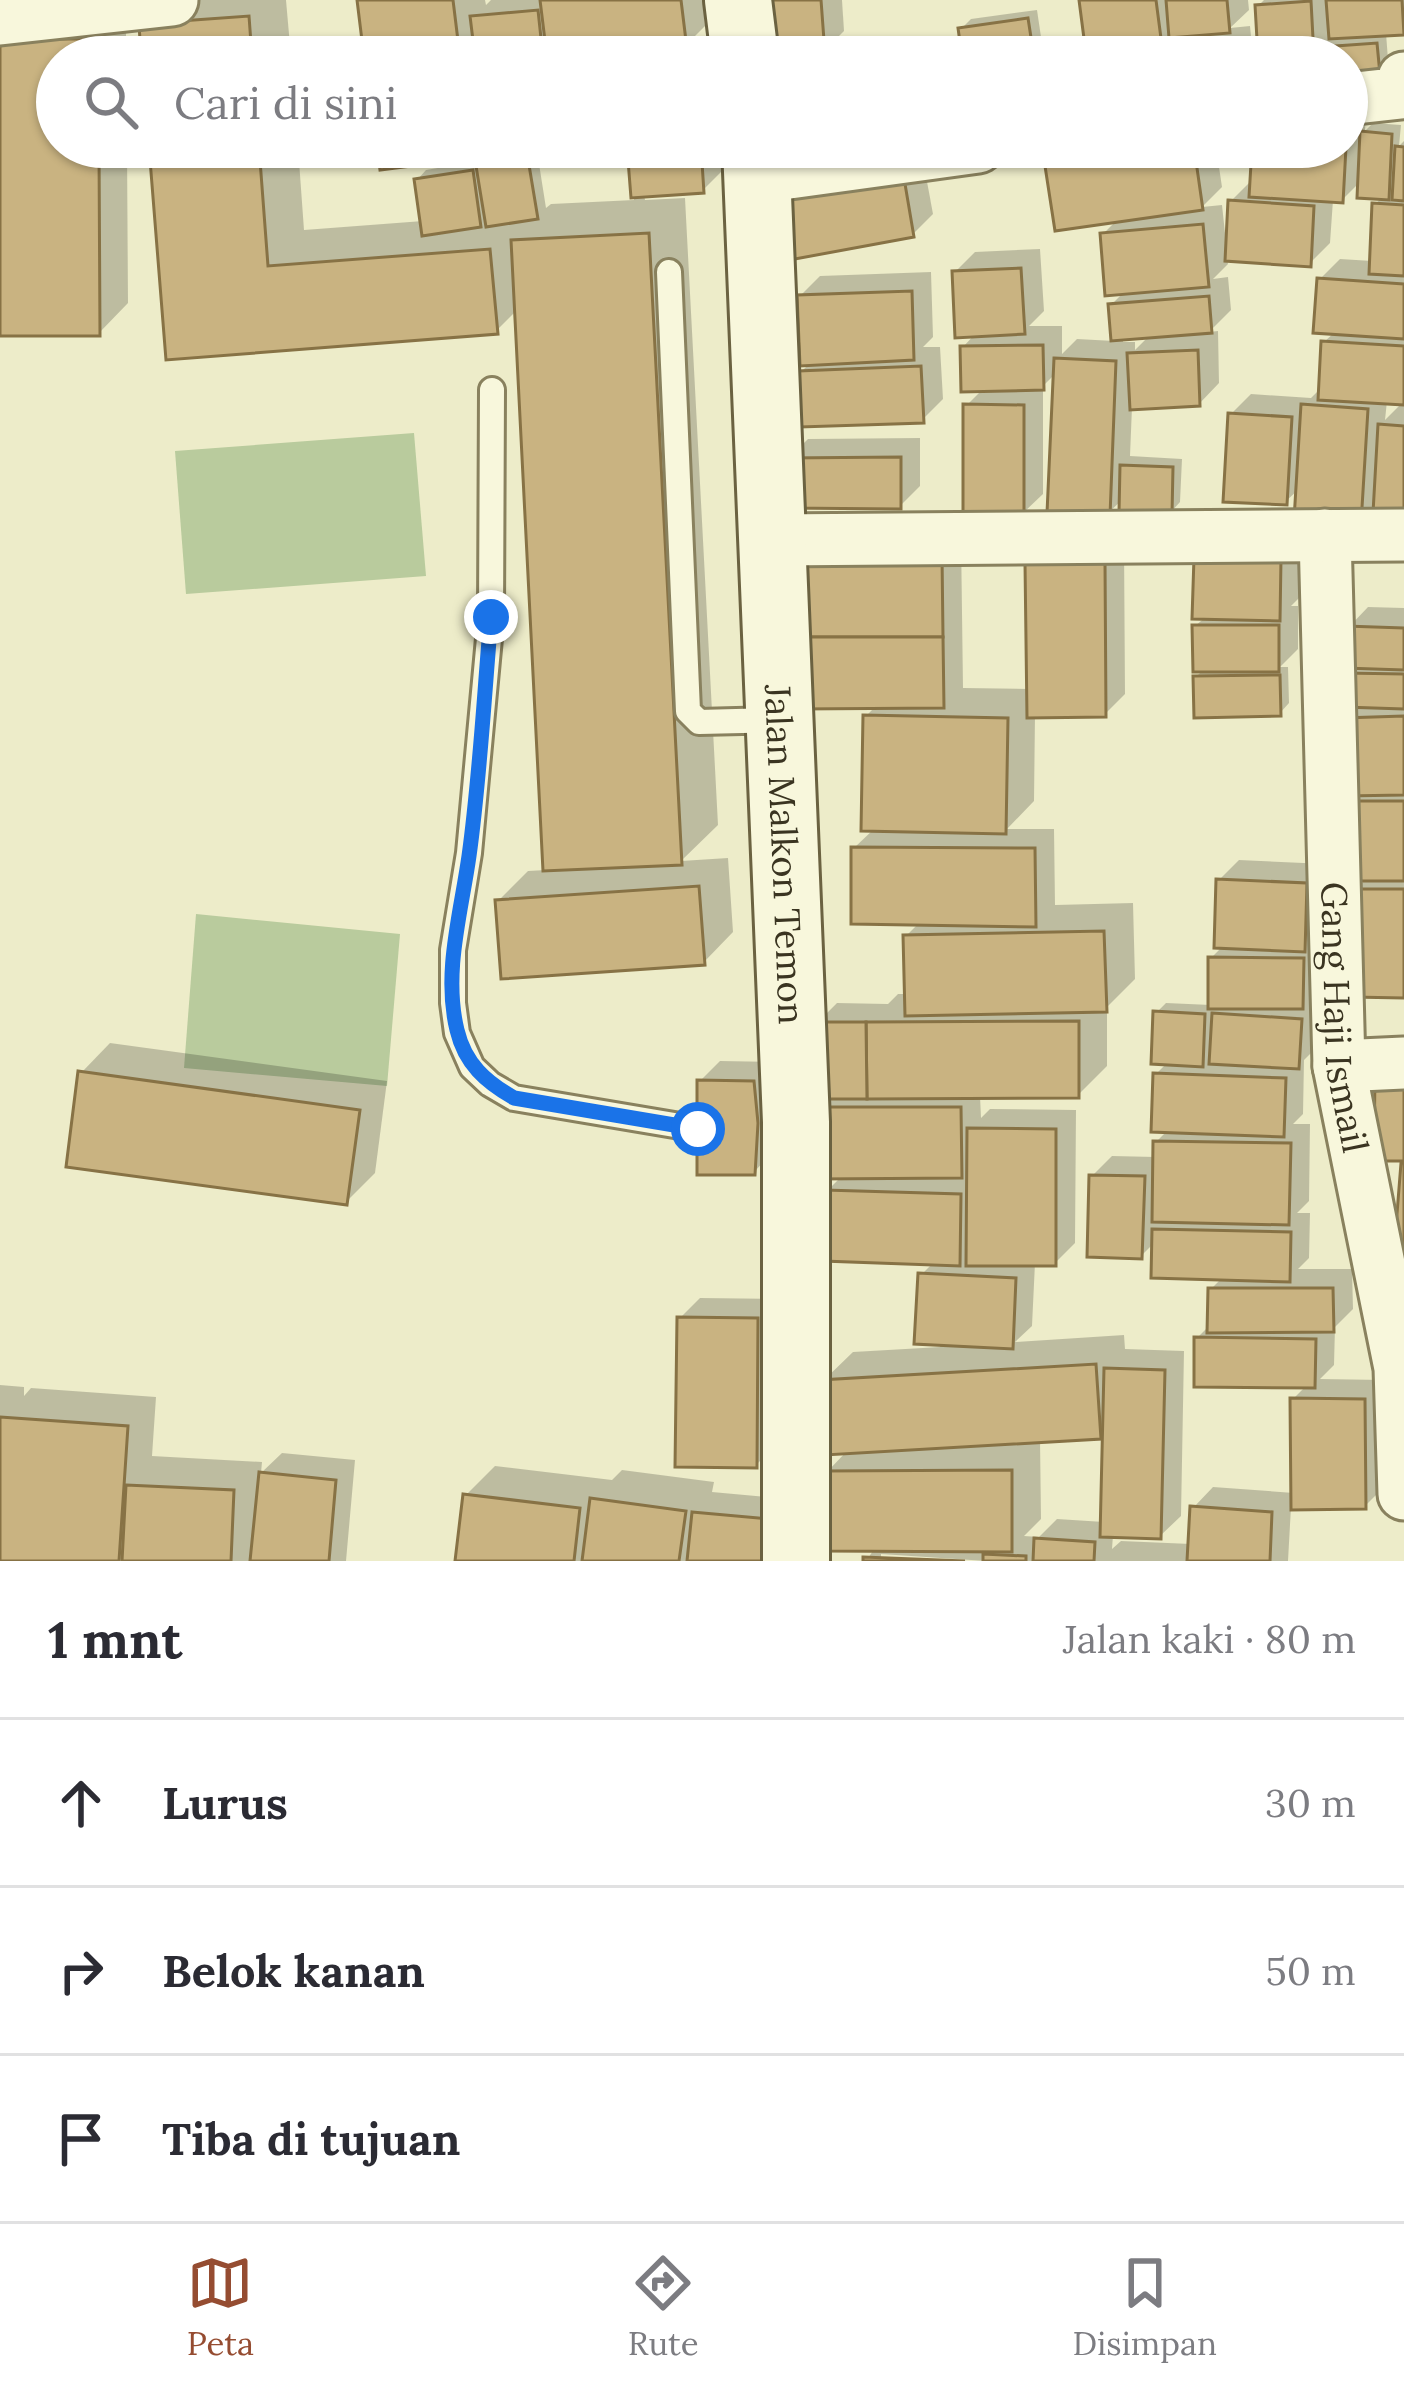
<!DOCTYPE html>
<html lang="id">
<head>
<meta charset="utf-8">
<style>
  body { margin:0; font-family:Lora,serif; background:#f2f2f3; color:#2b2b33 }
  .stop { position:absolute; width:36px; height:36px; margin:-27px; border:9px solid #1a73e8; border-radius:50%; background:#fff }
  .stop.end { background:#1a73e8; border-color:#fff; box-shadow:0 3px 12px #0008 }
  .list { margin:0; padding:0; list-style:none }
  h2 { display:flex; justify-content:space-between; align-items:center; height:156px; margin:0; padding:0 48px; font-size:51px }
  h2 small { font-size:39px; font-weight:400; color:#7c7c81 }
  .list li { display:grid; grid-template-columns:78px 1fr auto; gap:36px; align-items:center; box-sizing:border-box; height:168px; padding:0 48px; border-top:3px solid #e1e1e2 }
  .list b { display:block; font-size:45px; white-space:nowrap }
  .list em { font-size:39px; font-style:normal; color:#7c7c81 }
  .icon { flex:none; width:66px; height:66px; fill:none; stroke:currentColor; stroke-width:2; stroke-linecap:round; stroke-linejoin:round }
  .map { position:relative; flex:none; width:1404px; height:1561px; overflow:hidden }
  .search { position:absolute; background:#fff; box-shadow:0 3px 9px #0004; left:36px; right:36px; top:36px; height:132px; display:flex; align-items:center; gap:30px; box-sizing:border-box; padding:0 42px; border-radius:66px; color:#7c7c81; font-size:45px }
  .sheet { height:660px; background:#fff }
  nav { display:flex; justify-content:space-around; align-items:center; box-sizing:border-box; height:168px; border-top:3px solid #e1e1e2; background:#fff; font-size:33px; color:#7c7c81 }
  nav a { display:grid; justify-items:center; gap:6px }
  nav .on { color:#954c31 }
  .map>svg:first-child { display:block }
  .green { fill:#b9cb9d }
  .shadow { fill:#0003; fill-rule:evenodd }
  .building { fill:#c9b381; stroke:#877245; stroke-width:3 }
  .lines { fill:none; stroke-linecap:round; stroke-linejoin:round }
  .lane-casing { stroke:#89815e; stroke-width:30 }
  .street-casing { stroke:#89815e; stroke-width:57 }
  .secondary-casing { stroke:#6b6241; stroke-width:72 }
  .lane { stroke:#f8f7dc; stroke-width:24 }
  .street { stroke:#f8f7dc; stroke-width:51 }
  .secondary { stroke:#f8f7dc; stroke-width:66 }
  .route { stroke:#1a73e8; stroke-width:15 }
  .labels { text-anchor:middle; stroke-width:9; stroke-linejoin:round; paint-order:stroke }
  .street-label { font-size:36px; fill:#3a3421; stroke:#f5f4d8 }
</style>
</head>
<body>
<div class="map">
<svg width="1404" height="1561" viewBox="0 0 1404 1561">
  <rect width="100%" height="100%" fill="#edecc9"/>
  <g class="green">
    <path d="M414,433l12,143 -240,18 -11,-143z"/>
    <path d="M196,914l204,20 -13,152 -203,-18z"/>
  </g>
  <g class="shadow">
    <path d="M166,0h120l5,57h-147z"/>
    <path d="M361,0h124l1,5 5,-5h212l2,26 -11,11 14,-1 2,21h-342z"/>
    <path d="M756,0h86l2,31 -20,20z"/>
    <path d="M1082,0h166l1,10 -19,18 20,-2 3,31h-112l11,-13 -50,6 1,7h-58l44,-4z"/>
    <path d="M1264,0h140v31l-18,2 3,40 -9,9 -33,-25h-86l-3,-51z"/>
    <path d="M1037,10l7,47h-79l-4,-28 10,-10z"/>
    <path d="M126,11v46h-69v90h70l1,156 -29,30h-99v-316z"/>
    <path d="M1347,108l19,1 -1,22 8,-8 28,2 -2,21 5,-5v372l-28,-8 -16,16 -61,-32 -14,13 -54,-88 20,-20 60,4 11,-11 2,-45 11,-10 -15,-53 20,-20 32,2 3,-57 8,-7 -22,-16 -19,19h-9l-3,43 -21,21 -82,-6 1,6 -15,15 15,-2 3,33 -22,22 9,-1 1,52 -20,21 -67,3 -2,49 52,3 -2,43 -9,10 -49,-12 -14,13 -52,-140 -13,13v108l-21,20 -56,-108 18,-18 -21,-41 13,-14 -21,-61 20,-20 65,-3 4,62 -15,15h33v28l15,-15 37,2 -3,-36 14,-14 -22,-57 15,-15 -71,-64 7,-8h162l6,40 -20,20 20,-2 3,28h4l1,-31 21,-21 4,-34h92zM1150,335l-15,15v-8h-12v-5zM1387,401l16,1 -18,18z"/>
    <path d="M152,147h146l6,83 119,-9 -6,-41 9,-10 111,-19 9,57 5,-4 83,-4 -4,-53h91l2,23 -20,20 -59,4 1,6 40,-2 33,627 -37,36 47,-3 5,74 -29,30 -206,-61 30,-30 18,-1 -29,-560 -21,21 -327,25z"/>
    <path d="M923,160l10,54 -20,20 -137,-31z"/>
    <path d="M931,272l2,65 -10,10h17l3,52 -21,21 -121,-48 10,-10 -11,-66 20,-20z"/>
    <path d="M920,438v48l-20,20 -112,-47 20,-20z"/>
    <path d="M961,536l2,152 66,1 -1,-125 96,-21 1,151 -20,20 -70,1 -1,86 -27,28h47l1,76 78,-2 2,76 -28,28v59l-29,29 -98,1 1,22 9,-9 86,1 -1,133 -20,20h-20l-3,63 -17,16 109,-7 1,14 59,2 -3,165 -21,20 -47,-1 -1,14 9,-8 70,3 2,-36 20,-21 81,6 -1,-94 14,-14 -110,-47 13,-13 1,-36 12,-12 -68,-35 -14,14 -49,-80 20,-20 44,1v-15l12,-12 -12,-56 12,-12 -12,-49 10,-10 45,2v-47l13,-13 -5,-65 20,-20 87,4 -3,122 -14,13 12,1 -3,46 -14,14 -1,54 -10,10h17l-1,77 -12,12h13l-1,45 -11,11h54l1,40 -18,18 -1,38 -14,14 64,1 1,106 -20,20 -74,1 -3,54h-302l-105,-7v6l14,1h-29l9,-13 -49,-75 21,-22 -24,-70 30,-29 87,-5v-5l-19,-67 13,-13 -107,-71 16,-16 -23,1 -4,-152 21,-21 51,1 10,-10h9l-1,-58 14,-14 -66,-74 21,-20 -9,-112 11,-11 -76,1zM1106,1429l-2,93 -47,-3 -18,18 -15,-1 17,-17 -1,-80 59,-3z"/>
    <path d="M1300,539l-1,59 -8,8h7v43l-18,18h8l1,36 -9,10 -84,-36 8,-8 -9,-43z"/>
    <path d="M1368,607l36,1v387l-49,-105 12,-12 -21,-159 14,-14 -13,-1 1,-76z"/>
    <path d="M110,1043l277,38 -12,92 -29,29 -265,-129z"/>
    <path d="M720,1061l54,1v89l-20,21 -54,-91z"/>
    <path d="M700,1298l77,1 -1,146 -20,20 -76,-147z"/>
    <path d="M0,1385l24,2v9l7,-8 125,9 -4,59 110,6 -1,11 21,-20 73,7 -9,101h-346z"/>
    <path d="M495,1466l117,14 10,-10 92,12 -2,10 75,7 -6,62h-323l7,-65z"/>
  </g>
  <g class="building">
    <path d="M357,0h96l7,57h-96z"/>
    <path d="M540,0h141l6,49 -72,8h-68z"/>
    <path d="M753,0h68l4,54 -67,3z"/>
    <path d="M1079,0h77l6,46 -76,8z"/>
    <path d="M1166,0h61l3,33 -61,5z"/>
    <path d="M1326,0h76l2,35 -75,4z"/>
    <path d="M1311,1l3,56h-56l-3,-52z"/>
    <path d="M538,10l5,47h-68l-5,-41z"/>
    <path d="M249,16l3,41h-111l-2,-33z"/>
    <path d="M1028,18l6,39h-72l-4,-29z"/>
    <path d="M0,39h98v18h-41v90h42l1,189h-100z"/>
    <path d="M1377,43l4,42 -34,3v-31h-24l-1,-10z"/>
    <path d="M1231,45l1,12h-94l-1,-2z"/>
    <path d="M1360,131l32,3 -3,66 -32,-2z"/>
    <path d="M1395,146l9,1v54l-12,-1z"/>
    <path d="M149,147h110l9,119 222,-17 8,85 -332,26z"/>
    <path d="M377,147h95l2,11 -94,12z"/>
    <path d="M627,147h74l3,46 -73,5z"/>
    <path d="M1088,147h106l9,63 -148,21 -12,-78z"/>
    <path d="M1252,147h94l-3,56 -94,-6z"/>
    <path d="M528,159l10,60 -52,8 -10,-61z"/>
    <path d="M473,170l8,57 -59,9 -8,-57z"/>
    <path d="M904,178l10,59 -130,24 -11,-59z"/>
    <path d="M1228,200l86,6 -3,61 -86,-6z"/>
    <path d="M1372,203l32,2v71l-35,-2z"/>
    <path d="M1203,224l6,63 -104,9 -5,-63z"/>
    <path d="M649,233l33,632 -139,6 -32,-631z"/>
    <path d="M1021,268l4,66 -70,4 -3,-67z"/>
    <path d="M1317,278l87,6v55l-91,-6z"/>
    <path d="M912,291l2,69 -114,6 -3,-71z"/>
    <path d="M1209,296l3,37 -101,8 -3,-37z"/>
    <path d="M1321,341l83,5v59l-86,-5z"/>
    <path d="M1043,345l1,45 -83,2 -1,-46z"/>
    <path d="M1198,350l2,56 -70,4 -3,-57z"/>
    <path d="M1054,358l62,3 -6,155 -63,-3z"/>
    <path d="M921,366l3,57 -124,4 -2,-56z"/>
    <path d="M963,404l61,1v112l-61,-1z"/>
    <path d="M1301,404l67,5 -7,115 -67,-4z"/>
    <path d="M1228,413l64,4 -5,88 -64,-3z"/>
    <path d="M1378,424l26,2v90l-31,-3z"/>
    <path d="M901,457v52l-116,-1v-50z"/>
    <path d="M1120,465l53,2 -1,48 -53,-2z"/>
    <path d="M795,555h147l1,82h-147z"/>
    <path d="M1194,557l87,1 -1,63 -88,-2z"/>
    <path d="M1105,562l1,155 -79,1 -2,-155z"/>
    <path d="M1192,625h87v47h-86z"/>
    <path d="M1345,626l59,2v42l-60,-2z"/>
    <path d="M796,637h147l1,71 -146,1z"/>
    <path d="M1344,673l60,1v35l-60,-2z"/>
    <path d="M1280,675l1,41 -87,2 -1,-42z"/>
    <path d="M863,715l145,3 -2,116 -145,-3z"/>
    <path d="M1404,716v79l-59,1 -2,-78z"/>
    <path d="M1345,801h59v80h-58z"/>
    <path d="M851,847l184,1 1,79 -185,-3z"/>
    <path d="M1216,879l91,4 -2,69 -91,-4z"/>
    <path d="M699,886l6,79 -204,14 -6,-79z"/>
    <path d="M1352,889h52v109l-52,-1z"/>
    <path d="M1104,931l3,81 -202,4 -2,-81z"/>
    <path d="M1208,957l96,1 -1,51h-95z"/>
    <path d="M1153,1011l52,3 -2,53 -52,-3z"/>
    <path d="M1212,1013l90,6 -3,50 -90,-5z"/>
    <path d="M1079,1021v77l-212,1 -1,-77z"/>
    <path d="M813,1022h53l1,77h-53z"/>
    <path d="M78,1071l282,39 -13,95 -281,-38z"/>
    <path d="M1375,1071h29v90h-30z"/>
    <path d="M1153,1073l133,5 -2,59 -133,-5z"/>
    <path d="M697,1080l57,1 4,42 -3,52h-58z"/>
    <path d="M816,1107h145l1,71 -145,1z"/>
    <path d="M967,1128l89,1v137h-90z"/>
    <path d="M1153,1141l138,2 -2,82 -137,-3z"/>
    <path d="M1401,1163h3v90l-10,-1z"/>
    <path d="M1089,1175l56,1 -3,83 -55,-2z"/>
    <path d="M824,1190l137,4 -1,72 -137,-5z"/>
    <path d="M1152,1229l139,3 -1,50 -139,-4z"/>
    <path d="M918,1273l98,5 -3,71 -99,-5z"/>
    <path d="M1208,1288h125l1,44 -127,1z"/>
    <path d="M677,1317l81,1 -1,150 -82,-1z"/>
    <path d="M1194,1337l122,2 -1,49 -121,-1z"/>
    <path d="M1096,1364l5,75 -276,16 -5,-75z"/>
    <path d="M1104,1368l61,2 -4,169 -61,-2z"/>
    <path d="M1290,1398l75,1 1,110 -75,1z"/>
    <path d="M0,1417l128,9 -9,135h-119z"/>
    <path d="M1012,1470v82l-188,-1 -1,-80z"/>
    <path d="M259,1472l77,8 -7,81h-79z"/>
    <path d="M126,1485l108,5 -3,71h-109z"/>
    <path d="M463,1494l117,14 -6,53h-119z"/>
    <path d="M590,1498l96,13 -7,50h-97z"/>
    <path d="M1190,1506l82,6 -2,49h-83z"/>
    <path d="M692,1512l77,7 -5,42h-77z"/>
    <path d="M1034,1538l61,4 -1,19h-61z"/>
    <path d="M983,1554l43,2v5h-43z"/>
    <path d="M863,1557l102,4h-102z"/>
  </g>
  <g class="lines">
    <g class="lane-casing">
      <g id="lane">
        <path d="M669,272l19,439 11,11 80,-2"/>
        <path d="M492,390l-1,227 -22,236 -16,97v53l4,30 15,34 18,17 24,14 184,31"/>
      </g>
    </g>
    <g class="street-casing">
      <g id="street">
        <path d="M0,19l172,-19"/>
        <path d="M1347,99l54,-6 3,-15"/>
        <path d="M760,177l218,-30"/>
        <path id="s1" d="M1325,535l14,531 61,302 4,126"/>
        <path d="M773,540l631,-5"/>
        <path d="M1339,1066l65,-3"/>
      </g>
    </g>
    <g class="secondary-casing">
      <g id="secondary">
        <path d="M738,0l7,57"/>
        <path id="s2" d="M756,147l40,975v439"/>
      </g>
    </g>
    <use href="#lane" class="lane"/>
    <use href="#street" class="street"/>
    <use href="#secondary" class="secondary"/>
  </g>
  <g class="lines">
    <path class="route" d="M491,617c-7,79 -11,160 -22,239 -8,57 -26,117 -12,174 8,34 29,52 57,68l184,31"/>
  </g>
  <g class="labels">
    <g class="street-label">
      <text dy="13" stroke="none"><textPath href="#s2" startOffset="708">Jalan Malkon Temon</textPath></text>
      <text dy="13" stroke="none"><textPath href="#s1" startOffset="483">Gang Haji Ismail</textPath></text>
    </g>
  </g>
</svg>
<div class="stop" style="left:698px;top:1129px"></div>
<div class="stop end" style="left:491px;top:617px"></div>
<div class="search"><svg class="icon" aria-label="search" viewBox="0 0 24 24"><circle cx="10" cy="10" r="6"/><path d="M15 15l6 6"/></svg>Cari di sini</div>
</div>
<section class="sheet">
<h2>1 mnt<small>Jalan kaki · 80 m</small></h2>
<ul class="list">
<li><svg class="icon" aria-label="ahead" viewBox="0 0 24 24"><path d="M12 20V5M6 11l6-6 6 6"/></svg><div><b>Lurus</b></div><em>30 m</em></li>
<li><svg class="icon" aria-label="right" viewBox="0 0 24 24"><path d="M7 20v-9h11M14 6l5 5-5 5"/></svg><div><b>Belok kanan</b></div><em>50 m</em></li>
<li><svg class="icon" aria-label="arrive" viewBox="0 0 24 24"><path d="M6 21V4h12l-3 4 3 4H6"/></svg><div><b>Tiba di tujuan</b></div></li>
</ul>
</section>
<nav>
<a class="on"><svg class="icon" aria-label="map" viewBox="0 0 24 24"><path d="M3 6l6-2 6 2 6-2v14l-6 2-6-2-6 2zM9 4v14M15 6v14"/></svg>Peta</a>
<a><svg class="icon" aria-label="directions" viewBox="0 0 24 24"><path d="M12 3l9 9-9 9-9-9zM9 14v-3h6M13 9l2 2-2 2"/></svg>Rute</a>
<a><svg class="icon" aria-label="saved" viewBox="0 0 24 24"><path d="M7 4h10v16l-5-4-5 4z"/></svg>Disimpan</a>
</nav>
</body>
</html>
